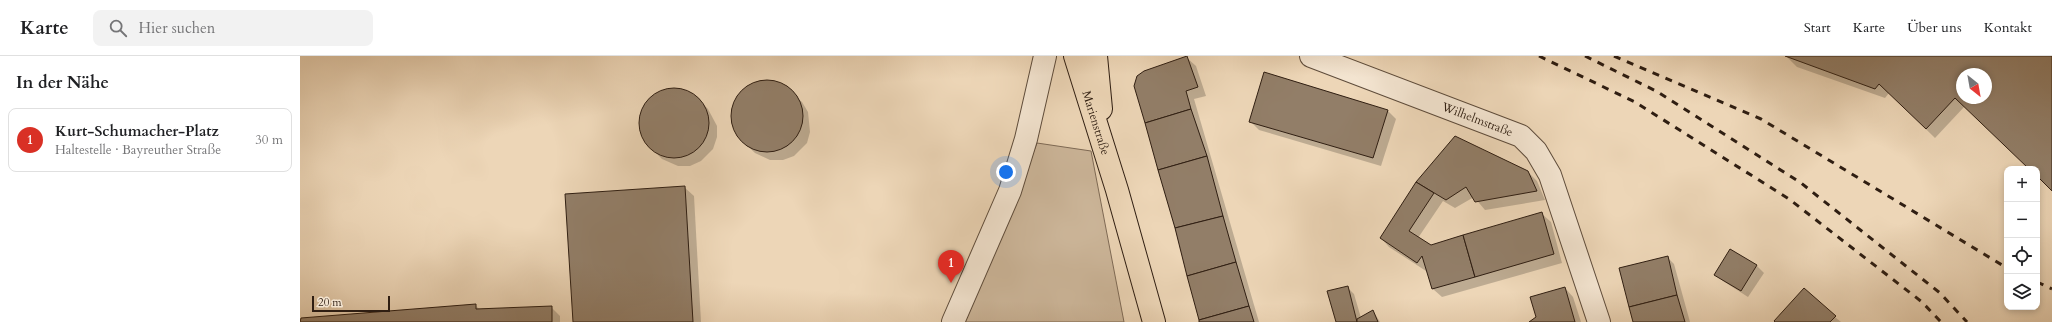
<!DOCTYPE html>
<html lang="de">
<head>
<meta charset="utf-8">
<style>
  body { margin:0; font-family:Cardo,serif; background:#f2f2f2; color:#202124 }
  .controls { position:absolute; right:12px; bottom:12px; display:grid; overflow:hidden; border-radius:8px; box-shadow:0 2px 6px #0003 }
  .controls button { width:36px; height:36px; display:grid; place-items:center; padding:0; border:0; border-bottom:1px solid #e0e0e0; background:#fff; color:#202124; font:20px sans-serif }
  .compass { position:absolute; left:1656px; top:12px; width:36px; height:36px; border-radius:50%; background:#fff; box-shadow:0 2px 6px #0003; rotate:149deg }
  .scale { position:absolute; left:12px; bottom:10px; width:78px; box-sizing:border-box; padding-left:4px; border:2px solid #2f1e12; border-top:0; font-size:11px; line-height:14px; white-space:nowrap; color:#2f1e12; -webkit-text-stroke:3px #f3e4d0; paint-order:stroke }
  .you { position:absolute; left:706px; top:116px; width:14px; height:14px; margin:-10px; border:3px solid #fff; border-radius:50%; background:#1a73e8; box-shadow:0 0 0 6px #1a73e833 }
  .badge { display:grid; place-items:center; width:26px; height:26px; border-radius:50%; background:#d93025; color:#fff; font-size:13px; font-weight:700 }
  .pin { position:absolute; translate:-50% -33px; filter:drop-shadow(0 1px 2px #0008) }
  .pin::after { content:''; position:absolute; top:21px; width:14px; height:12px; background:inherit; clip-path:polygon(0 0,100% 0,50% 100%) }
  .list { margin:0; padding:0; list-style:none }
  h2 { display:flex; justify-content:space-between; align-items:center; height:52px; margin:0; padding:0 16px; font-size:17px }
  h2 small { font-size:13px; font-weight:400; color:#757577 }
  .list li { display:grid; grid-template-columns:26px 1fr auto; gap:12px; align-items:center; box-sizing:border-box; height:64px; margin:0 8px 8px; padding:0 8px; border:1px solid #e0e0e0; border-radius:8px }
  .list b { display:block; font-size:15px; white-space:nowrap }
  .list p { margin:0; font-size:13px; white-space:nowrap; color:#757577 }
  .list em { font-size:13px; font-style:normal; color:#757577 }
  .icon { flex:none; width:22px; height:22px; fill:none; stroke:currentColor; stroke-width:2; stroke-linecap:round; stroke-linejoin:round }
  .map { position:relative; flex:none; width:1752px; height:266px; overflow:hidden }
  header { display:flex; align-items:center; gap:24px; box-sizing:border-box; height:56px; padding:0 20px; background:#fff; border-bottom:1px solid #e0e0e0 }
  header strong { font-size:19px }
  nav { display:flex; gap:22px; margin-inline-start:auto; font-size:14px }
  .search { width:280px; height:36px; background:#f2f2f2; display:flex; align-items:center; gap:10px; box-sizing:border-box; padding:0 14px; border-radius:8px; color:#757577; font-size:15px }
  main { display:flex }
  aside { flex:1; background:#fff }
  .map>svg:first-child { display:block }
  .green { fill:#cdb79b; stroke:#7e6a56 }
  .shadow { fill:#0003; fill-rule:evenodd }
  .building { fill:#927e68; stroke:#2f1e12; fill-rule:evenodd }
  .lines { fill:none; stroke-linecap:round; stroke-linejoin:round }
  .minor-casing { stroke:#5e4c3b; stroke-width:24 }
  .major-casing { stroke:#2f1e12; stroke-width:24 }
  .minor { stroke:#f3e4d0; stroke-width:22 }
  .major { stroke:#edd6b7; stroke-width:22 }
  .rail { stroke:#2f1e12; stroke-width:3; stroke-dasharray:7 7; stroke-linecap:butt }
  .labels { text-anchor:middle; stroke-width:3; stroke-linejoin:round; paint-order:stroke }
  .street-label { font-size:12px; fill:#2f1e12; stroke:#f3e4d0 }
</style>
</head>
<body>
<header>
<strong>Karte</strong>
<div class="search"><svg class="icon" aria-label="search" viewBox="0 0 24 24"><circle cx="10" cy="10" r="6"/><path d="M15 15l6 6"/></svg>Hier suchen</div>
<nav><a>Start</a><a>Karte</a><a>Über uns</a><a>Kontakt</a></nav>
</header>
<main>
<aside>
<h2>In der Nähe<small></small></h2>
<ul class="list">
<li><span class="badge">1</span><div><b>Kurt-Schumacher-Platz</b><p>Haltestelle · Bayreuther Straße</p></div><em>30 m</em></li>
</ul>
</aside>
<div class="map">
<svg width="1752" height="266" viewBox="0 0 1752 266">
  <rect width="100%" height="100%" fill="#edd6b7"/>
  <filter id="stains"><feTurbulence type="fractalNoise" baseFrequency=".005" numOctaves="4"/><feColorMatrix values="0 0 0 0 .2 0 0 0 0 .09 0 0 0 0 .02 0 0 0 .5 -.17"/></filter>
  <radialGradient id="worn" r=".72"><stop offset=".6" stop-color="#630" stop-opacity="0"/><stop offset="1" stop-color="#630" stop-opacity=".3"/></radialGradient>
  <path class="green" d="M737,87l54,8 33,171h-162l41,-91z"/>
  <g class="shadow">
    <path d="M1486,0h266v134l-15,-15v-6h-7l-65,-63 -30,32 -46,-45 -4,5 -88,-31zM1662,18h24v24h-24z"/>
    <path d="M887,2l9,8 10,30 -12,3 65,223h-58l-55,-199z"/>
    <path d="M459,26h12l12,4 19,16 6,10 2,20 -3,11 -13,13 -11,4h-13l-15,-7 -18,-17 -5,-16 1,-13 5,-10 10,-10z"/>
    <path d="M378,32l12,4 9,8 9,9 9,17v11l-4,12 -12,12 -11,5h-12l-16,-7 -17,-17 -5,-16 1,-12 4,-11 11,-9 11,-5z"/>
    <path d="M1087,54l9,9 -15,47 -122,-36 -9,-9z"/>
    <path d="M1155,81l73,35 9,9 8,19 -60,10 -11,-13 -19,11 -12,-7 -25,37 12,8 112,-32 9,8 11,41 -120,34 -9,-8 -6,-20 -1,2 -37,-24 -8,-9 36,-55z"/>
    <path d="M384,131l10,9 7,126h-127z"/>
    <path d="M1431,194l26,16 7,7 -16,24 -25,-16 -8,-7z"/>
    <path d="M1367,201l7,7 16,58h-56z"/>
    <path d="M1047,231l7,7 7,24 12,-7 7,11h-43z"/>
    <path d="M1265,232l8,9 8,25h-49z"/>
    <path d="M175,249l4,4 72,-2 9,9v6h-260l1,-3z"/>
    <path d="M1535,261l6,5h-64z"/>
  </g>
  <g class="building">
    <path d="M887,0l11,31 -12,4 5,18 -46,14 -11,-37 3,-10 7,-5z"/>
    <path d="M1485,0h267v135l-15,-15v-7h-8l-74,-71 -29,31 -47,-45 -4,5zM1662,18h24v24h-24z"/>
    <path d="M964,16l124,38 -15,48 -124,-36z"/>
    <circle cx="467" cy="60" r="36"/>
    <circle cx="374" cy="67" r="35"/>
    <path d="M891,53l16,47 -49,14 -13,-47z"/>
    <path d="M1155,80l73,35 9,20 -62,11 -9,-15 -20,13 -30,-18z"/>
    <path d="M907,100l16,60 -48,12 -17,-58z"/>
    <path d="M1116,126l18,11 -25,38 22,14 32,-10 12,42 -43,12 -10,-33 -5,7 -37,-25z"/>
    <path d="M385,130l8,136h-120l-8,-128z"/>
    <path d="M1242,156l12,42 -79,23 -12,-42z"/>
    <path d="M923,160l13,46 -49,14 -12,-48z"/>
    <path d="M1430,193l27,16 -16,26 -27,-16z"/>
    <path d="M1368,200l9,39 -48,12 -10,-39z"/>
    <path d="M936,206l13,44 -50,14 -12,-44z"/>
    <path d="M1048,230l9,36h-21l-9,-31z"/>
    <path d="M1265,231l10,35h-46l7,-5 -6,-20z"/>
    <path d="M1504,232l32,28 -6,6h-55l-1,-1z"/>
    <path d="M1377,239l8,27h-52l-4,-15z"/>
    <path d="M176,248v5l76,-3v16h-252l1,-4z"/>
    <path d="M949,250l5,16h-55v-2z"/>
    <path d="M1073,254l5,12h-21v-3z"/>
  </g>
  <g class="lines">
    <g class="minor-casing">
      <g id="minor">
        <path id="s1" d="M1011,0l210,80 15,15 14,24 49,147"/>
        <path d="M653,266l57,-131 16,-52 19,-83"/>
      </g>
    </g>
    <g class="major-casing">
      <g id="major">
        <path id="s2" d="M775,0l42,134 37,132"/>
        <path d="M796,0l5,53"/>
      </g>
    </g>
    <use href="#minor" class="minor"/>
    <use href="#major" class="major"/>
    <g class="rail">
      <path d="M1239,0l96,46 154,97 133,103 19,20"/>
      <path d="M1285,0l71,35 145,92 139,110 27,29"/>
      <path d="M1314,0l147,63 246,149"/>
      <path d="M1737,226l15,7"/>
    </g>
  </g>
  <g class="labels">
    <g class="street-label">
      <text dy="4" stroke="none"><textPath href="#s1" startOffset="178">Wilhelmstraße</textPath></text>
      <text dy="4" stroke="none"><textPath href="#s2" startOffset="70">Marienstraße</textPath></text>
    </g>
  </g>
  <rect width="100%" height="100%" filter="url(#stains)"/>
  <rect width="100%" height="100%" fill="url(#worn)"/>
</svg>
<div class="controls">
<button>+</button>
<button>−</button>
<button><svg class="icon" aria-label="locate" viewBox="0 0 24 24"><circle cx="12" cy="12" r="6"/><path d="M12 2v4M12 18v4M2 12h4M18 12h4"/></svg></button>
<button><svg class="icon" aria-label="layers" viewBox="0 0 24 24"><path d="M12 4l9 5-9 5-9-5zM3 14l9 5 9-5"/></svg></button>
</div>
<svg class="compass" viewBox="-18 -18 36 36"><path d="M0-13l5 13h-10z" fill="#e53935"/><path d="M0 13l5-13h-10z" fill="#757577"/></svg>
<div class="scale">20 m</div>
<div class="you"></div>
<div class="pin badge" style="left:651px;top:227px">1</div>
</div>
</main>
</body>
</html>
